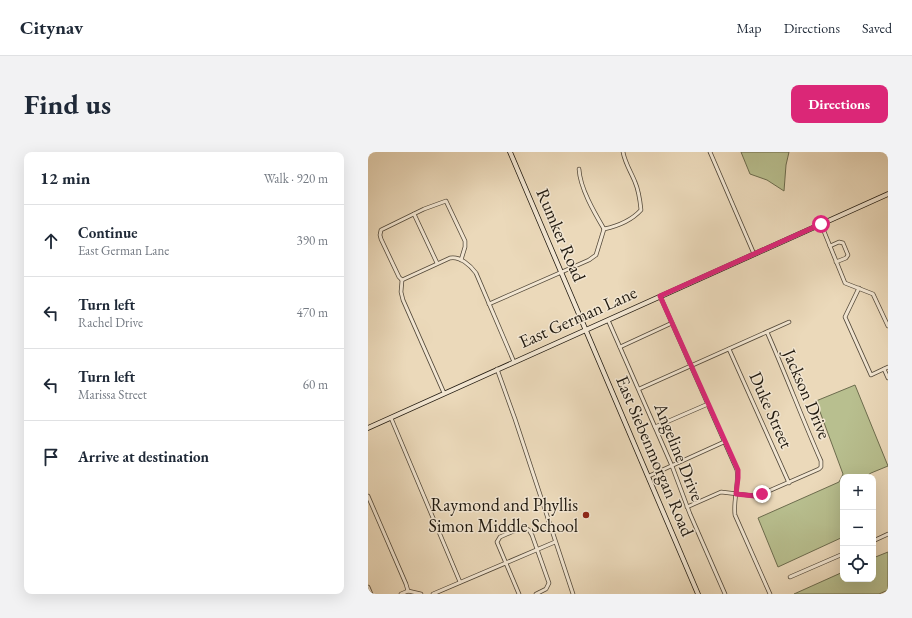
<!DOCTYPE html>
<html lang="en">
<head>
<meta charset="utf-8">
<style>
  body { margin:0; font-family:"EB Garamond",serif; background:#f2f2f3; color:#1f2937 }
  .controls { position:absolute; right:12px; bottom:12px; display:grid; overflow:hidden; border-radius:8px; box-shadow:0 4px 16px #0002 }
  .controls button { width:36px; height:36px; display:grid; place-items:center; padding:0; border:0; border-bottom:1px solid #e0e1e3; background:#fff; color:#1f2937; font:20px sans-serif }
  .stop { position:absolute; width:12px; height:12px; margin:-9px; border:3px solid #db2777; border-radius:50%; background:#fff }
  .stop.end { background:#db2777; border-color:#fff; box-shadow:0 1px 4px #0008 }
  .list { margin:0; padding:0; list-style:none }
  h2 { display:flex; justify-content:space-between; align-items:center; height:52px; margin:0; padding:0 16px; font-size:17px }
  h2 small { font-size:13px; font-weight:400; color:#747a83 }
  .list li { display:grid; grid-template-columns:26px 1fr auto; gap:12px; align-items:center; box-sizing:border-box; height:72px; padding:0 16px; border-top:1px solid #e0e1e3 }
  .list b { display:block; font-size:15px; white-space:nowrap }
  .list p { margin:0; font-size:13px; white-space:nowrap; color:#747a83 }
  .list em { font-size:13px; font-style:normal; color:#747a83 }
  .icon { flex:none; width:22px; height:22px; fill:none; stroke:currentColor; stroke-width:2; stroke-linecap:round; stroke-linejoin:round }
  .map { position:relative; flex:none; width:520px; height:442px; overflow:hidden; border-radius:8px }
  header { display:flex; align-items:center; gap:24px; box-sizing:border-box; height:56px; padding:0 20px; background:#fff; border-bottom:1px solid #e0e1e3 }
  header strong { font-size:19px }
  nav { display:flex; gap:22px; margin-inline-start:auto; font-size:14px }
  .intro { display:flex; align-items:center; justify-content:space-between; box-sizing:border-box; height:96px; padding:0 24px }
  h1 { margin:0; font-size:28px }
  .button { padding:10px 18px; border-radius:8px; background:#db2777; color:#fff; font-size:14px; font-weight:700 }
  main { display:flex; gap:24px; padding:0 24px }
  aside { flex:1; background:#fff; border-radius:8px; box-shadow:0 4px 16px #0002 }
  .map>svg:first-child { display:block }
  .green { fill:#b8bf8f; stroke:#6c6c4e }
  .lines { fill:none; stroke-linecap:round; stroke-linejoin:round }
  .street-casing { stroke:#524839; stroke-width:4.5 }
  .secondary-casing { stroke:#1f180e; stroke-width:5.5 }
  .street { stroke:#f2e6d2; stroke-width:3 }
  .secondary { stroke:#f2e6d2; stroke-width:4 }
  .route { stroke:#db2777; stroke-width:5 }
  .poi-dot { fill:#8f2418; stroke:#f2e6d2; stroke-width:1.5 }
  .labels { text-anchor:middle; stroke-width:3; stroke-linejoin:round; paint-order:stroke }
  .street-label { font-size:18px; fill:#1f180e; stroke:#f2e6d2 }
  .poi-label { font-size:18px; fill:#1f180e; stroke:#f2e6d2; text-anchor:end }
</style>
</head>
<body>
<header>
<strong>Citynav</strong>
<nav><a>Map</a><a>Directions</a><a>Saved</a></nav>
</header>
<div class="intro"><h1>Find us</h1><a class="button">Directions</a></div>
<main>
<aside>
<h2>12 min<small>Walk · 920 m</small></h2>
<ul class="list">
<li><svg class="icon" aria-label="ahead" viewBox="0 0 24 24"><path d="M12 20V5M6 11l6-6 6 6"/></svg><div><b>Continue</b><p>East German Lane</p></div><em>390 m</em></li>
<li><svg class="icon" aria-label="left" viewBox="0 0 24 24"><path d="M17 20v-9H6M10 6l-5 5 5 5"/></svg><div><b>Turn left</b><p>Rachel Drive</p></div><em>470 m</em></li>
<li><svg class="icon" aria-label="left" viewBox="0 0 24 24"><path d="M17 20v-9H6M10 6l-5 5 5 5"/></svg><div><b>Turn left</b><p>Marissa Street</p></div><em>60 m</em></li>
<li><svg class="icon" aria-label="arrive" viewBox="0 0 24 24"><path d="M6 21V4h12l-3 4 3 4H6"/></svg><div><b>Arrive at destination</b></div></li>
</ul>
</aside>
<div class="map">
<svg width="520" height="442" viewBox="0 0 520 442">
  <rect width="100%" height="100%" fill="#ebd9ba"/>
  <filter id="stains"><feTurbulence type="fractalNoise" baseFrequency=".005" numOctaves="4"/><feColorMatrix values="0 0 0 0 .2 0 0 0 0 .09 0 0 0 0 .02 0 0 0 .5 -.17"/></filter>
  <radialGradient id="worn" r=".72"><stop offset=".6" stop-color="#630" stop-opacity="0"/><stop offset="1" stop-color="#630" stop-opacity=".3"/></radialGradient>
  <g class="green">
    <path d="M373,0h48l-3,13 -2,26 -17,-11 -17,-6z"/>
    <path d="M487,233l33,81 -17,7 -6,4h-22v60l-65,30 -20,-49 81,-36 4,-8 -27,-73z"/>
    <path d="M520,400v38l-9,4h-85l49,-22v7h30v-21z"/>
  </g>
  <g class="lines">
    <g class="street-casing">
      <g id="street">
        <path d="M342,0l44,102"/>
        <path d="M211,17c1,19 15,43 25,60"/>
        <path d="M46,62l23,49"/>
        <path d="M453,72l24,59 28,11 15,32"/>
        <path d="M236,77c14,-3 27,-8 37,-19 -1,-10 -2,-19 -6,-28 -4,-10 -10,-19 -12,-30"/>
        <path d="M462,94l9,-4 4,1 5,12 -2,3 -10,4"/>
        <path d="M93,108l4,-13v-6l-19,-40 -22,8 -43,21 -1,5 1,4 18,38 3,3 48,-22c10,-2 20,7 26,15l38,89"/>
        <path d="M34,128l-1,12 2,8 41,93"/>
        <path d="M491,136l-14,29 26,58 17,-8"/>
        <path d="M292,144l77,174c2,15 -4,30 -2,45l35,79"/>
        <path d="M121,152l100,-44 7,-5 8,-26"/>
        <path d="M240,168l64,146 18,48 35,80"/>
        <path d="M252,195l52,-24"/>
        <path d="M361,197l60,134"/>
        <path d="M129,217l18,50 58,175"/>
        <path d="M516,217l4,9"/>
        <path d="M271,237l150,-67"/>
        <path d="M23,266l69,164"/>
        <path d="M287,275l53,-23"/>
        <path d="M281,324l75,-34"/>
        <path d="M0,344l38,88 2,7"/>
        <path d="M319,355l34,-15 34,4 7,-2 57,-25 2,-2v-6c-19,-43 -35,-86 -54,-129"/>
        <path d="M505,389l15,-7"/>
        <path d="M422,425l53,-23"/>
        <path d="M0,435l3,7"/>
        <path d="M33,442l7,-3 13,3"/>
        <path d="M65,442l122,-52"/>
        <path d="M151,442l-22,-52 3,-5 23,-10 6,3 3,5 17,48 -3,6 -10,5"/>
      </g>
    </g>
    <g class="secondary-casing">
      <g id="secondary">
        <path d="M142,0l188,442"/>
        <path d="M0,276l520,-234"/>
      </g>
    </g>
    <use href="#street" class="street"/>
    <use href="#secondary" class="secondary"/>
  </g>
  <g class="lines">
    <path class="route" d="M394,342l-7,2 -19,-2 2,-16v-8l-78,-174 161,-72"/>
  </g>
  <circle class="poi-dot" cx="218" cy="363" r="4"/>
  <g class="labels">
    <g class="street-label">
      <text transform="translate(193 83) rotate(67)" y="6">Rumker Road</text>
      <text transform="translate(210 165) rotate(-24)" y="6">East German Lane</text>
      <text transform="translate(439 242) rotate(67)" y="6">Jackson Drive</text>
      <text transform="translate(403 258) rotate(66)" y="6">Duke Street</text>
      <text transform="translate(311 300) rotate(68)" y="6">Angeline Drive</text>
      <text transform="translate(287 304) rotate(67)" y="6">East Siebenmorgan Road</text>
    </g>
    <g class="poi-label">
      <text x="210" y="359">Raymond and Phyllis<tspan x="210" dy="21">Simon Middle School</tspan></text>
    </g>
  </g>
  <rect width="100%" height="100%" filter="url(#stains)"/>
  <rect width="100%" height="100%" fill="url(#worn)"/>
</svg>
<div class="controls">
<button>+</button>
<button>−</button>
<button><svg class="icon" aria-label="locate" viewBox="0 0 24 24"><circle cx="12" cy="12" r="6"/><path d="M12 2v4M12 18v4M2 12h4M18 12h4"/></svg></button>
</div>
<div class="stop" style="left:453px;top:72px"></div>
<div class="stop end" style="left:394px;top:342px"></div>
</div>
</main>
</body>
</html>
